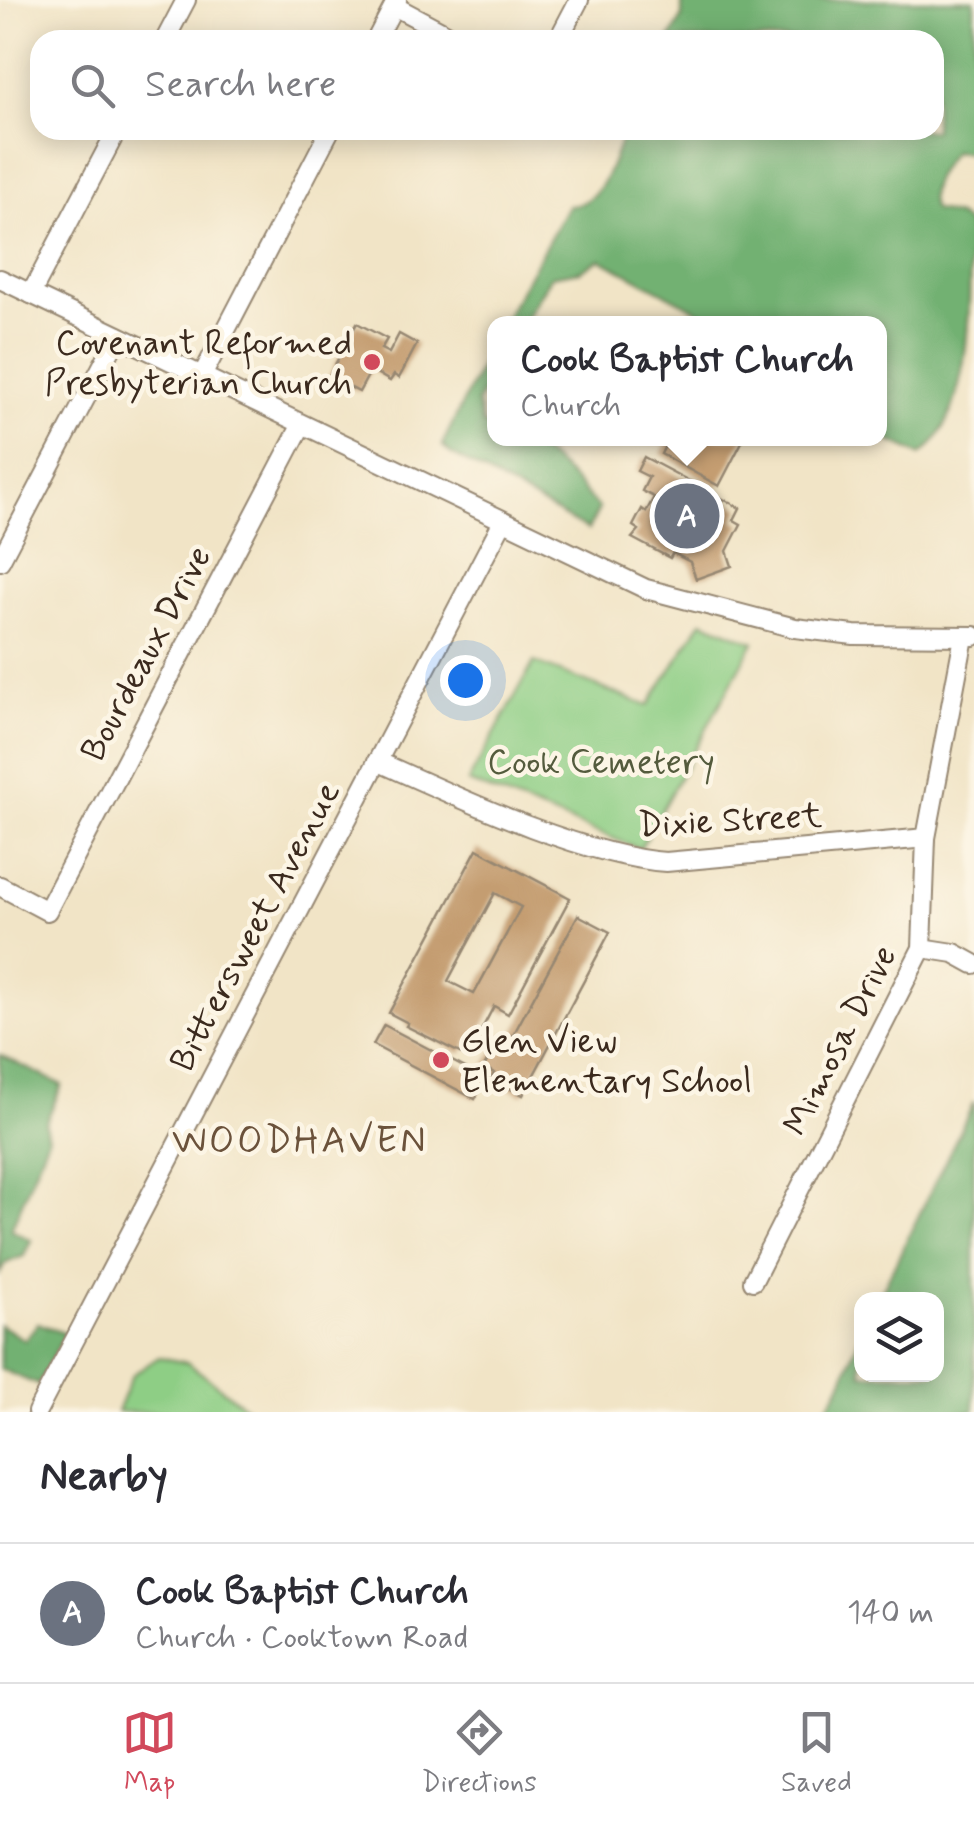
<!DOCTYPE html>
<html lang="en">
<head>
<meta charset="utf-8">
<style>
  body { margin:0; font-family:Mynerve,sans-serif; background:#f2f2f3; color:#2b2b33 }
  .controls { position:absolute; right:30px; bottom:30px; display:grid; overflow:hidden; border-radius:20px; box-shadow:0 5px 25px #0003 }
  .controls button { width:90px; height:90px; display:grid; place-items:center; padding:0; border:0; border-bottom:2px solid #e1e1e2; background:#fff; color:#2b2b33; font:50px sans-serif }
  .you { position:absolute; left:465px; top:680px; width:35px; height:35px; margin:-25px; border:8px solid #fff; border-radius:50%; background:#1a73e8; box-shadow:0 0 0 15px #1a73e833 }
  .badge { display:grid; place-items:center; width:65px; height:65px; border-radius:50%; background:#d1495b; color:#fff; font-size:32px; font-weight:700 }
  .pin { position:absolute; translate:-50% -50%; border:5px solid #fff; box-shadow:0 2px 10px #0006 }
  .popup { position:absolute; left:487px; top:316px; width:400px; height:130px; box-sizing:border-box; display:grid; place-content:center; border-radius:20px; background:#fff; filter:drop-shadow(0 2px 8px #0005); font-size:32px; white-space:nowrap; color:#7c7c81 }
  .popup b { font-size:38px; color:#2b2b33 }
  .popup::after { content:''; position:absolute; left:50%; top:100%; margin-left:-20px; border:20px solid transparent; border-top-color:#fff }
  .list { margin:0; padding:0; list-style:none }
  h2 { display:flex; justify-content:space-between; align-items:center; height:130px; margin:0; padding:0 40px; font-size:42px }
  h2 small { font-size:32px; font-weight:400; color:#7c7c81 }
  .list li { display:grid; grid-template-columns:65px 1fr auto; gap:30px; align-items:center; box-sizing:border-box; height:140px; padding:0 40px; border-top:2px solid #e1e1e2 }
  .list b { display:block; font-size:38px; white-space:nowrap }
  .list p { margin:0; font-size:32px; white-space:nowrap; color:#7c7c81 }
  .list em { font-size:32px; font-style:normal; color:#7c7c81 }
  .icon { flex:none; width:55px; height:55px; fill:none; stroke:currentColor; stroke-width:2; stroke-linecap:round; stroke-linejoin:round }
  .map { position:relative; flex:none; width:974px; height:1412px; overflow:hidden }
  .search { position:absolute; background:#fff; box-shadow:0 5px 25px #0003; left:30px; right:30px; top:30px; height:110px; display:flex; align-items:center; gap:25px; box-sizing:border-box; padding:0 35px; border-radius:30px; color:#7c7c81; font-size:38px }
  .sheet { height:270px; background:#fff }
  nav { display:flex; justify-content:space-around; align-items:center; box-sizing:border-box; height:140px; border-top:2px solid #e1e1e2; background:#fff; font-size:28px; color:#7c7c81 }
  nav a { display:grid; justify-items:center; gap:5px }
  nav .on { color:#d1495b }
  .map>svg:first-child { display:block }
  .green { fill:#8ece85; stroke:#647c52; stroke-width:2.5 }
  .forest { fill:#72b172; stroke:#566e48; stroke-width:2.5 }
  .building { fill:#c49d71; fill-rule:evenodd }
  .lines { fill:none; stroke-linecap:round; stroke-linejoin:round }
  .minor-casing { stroke:#968772; stroke-width:22 }
  .minor { stroke:#fff; stroke-width:18 }
  .poi-dot { fill:#d1495b; stroke:#fcf5e5; stroke-width:4 }
  .labels { text-anchor:middle; stroke-width:9; stroke-linejoin:round; paint-order:stroke }
  .poi-label { font-size:35px; fill:#3b2a1e; stroke:#fcf5e5; text-anchor:end }
  .street-label { font-size:35px; fill:#3b2a1e; stroke:#fcf5e5 }
  .park-label { font-size:35px; fill:#545b3d; stroke:#fcf5e5 }
  .neighbourhood-label { font-size:38px; letter-spacing:2.5px; fill:#6b523b; stroke:#fcf5e5 }
</style>
</head>
<body>
<div class="map">
<svg width="974" height="1412" viewBox="0 0 974 1412">
  <rect width="100%" height="100%" fill="#fcf5e5"/>
  <filter id="ink" filterUnits="userSpaceOnUse"><feTurbulence type="fractalNoise" baseFrequency=".01" numOctaves="2"/><feDisplacementMap in="SourceGraphic" scale="20" xChannelSelector="R" yChannelSelector="G"/><feConvolveMatrix kernelMatrix="1 2 1 2 8 2 1 2 1" color-interpolation-filters="sRGB"/></filter>
  <filter id="wash" filterUnits="userSpaceOnUse"><feTurbulence type="fractalNoise" baseFrequency=".0048" numOctaves="4" result="noise"/><feDisplacementMap in="SourceGraphic" scale="40" xChannelSelector="R" yChannelSelector="G"/><feGaussianBlur stdDeviation="2.25" result="paint"/><feColorMatrix in="noise" values="0 0 0 0 0 0 0 0 0 0 0 0 0 0 0 0 0 1.4 0 .05"/><feComposite in="paint" operator="in"/></filter>
  <g filter="url(#wash)">
    <rect width="100%" height="100%" fill="#f1e4c6"/>
    <g class="green">
      <path d="M702,621l52,21 -114,207 -172,-67 66,-120 114,44z"/>
      <path d="M159,1357l29,6 64,49h-135l15,-37z"/>
    </g>
    <g class="forest">
      <path d="M682,0h292v153l-21,-2c-13,17 -29,38 -20,59l24,6 12,9c2,62 5,193 -49,230l-40,-19v-112l-159,-1 -121,-64 -20,12 -29,5 -28,47h-21l66,-117c34,0 46,-49 56,-76h310v-90h-265l13,-22z"/>
      <path d="M494,339v34l-17,30 6,21 11,6v8c47,0 77,39 105,71l-11,21 -138,-77 -8,-8z"/>
      <path d="M0,1055l62,30 -17,39 3,14 -37,92 20,10 -7,16 -18,7 -6,10z"/>
      <path d="M974,1102v310h-152c21,-20 27,-52 39,-78l1,40h74v-74l-58,-1z"/>
      <path d="M38,1323l27,11 -27,51 -38,-16v-44l25,15z"/>
    </g>
    <g id="blocks">
      <g class="building">
        <path d="M357,323l30,16 -6,10 8,4 10,-19 18,10 -18,34 -5,-3 -4,6 -19,-11 -12,22 -30,-16z"/>
        <path d="M669,438h75l-25,48 -58,-32z"/>
        <path d="M644,457l96,51 -6,12 7,4 -14,27 5,15 -36,13 -6,-17 -17,-9 -3,5 -38,-20 7,-8 -6,-4 9,-17 4,3 8,-15 -12,-6 7,-14 -12,-6z"/>
        <path d="M477,849l93,49 -62,116 -14,-8 -19,36 -6,-3 -7,15 -56,-28 2,-3 -19,-10zM495,893l26,14 -47,87 -26,-13z"/>
        <path d="M578,915l32,17 -87,163 -32,-16 3,-6 -10,-6 18,-33 9,5z"/>
        <path d="M384,1025l102,54 -11,20 -102,-54z"/>
      </g>
    </g>
  </g>
  <g filter="url(#ink)">
    <use href="#blocks" fill-opacity="0" stroke="#968772" stroke-width="2.5"/>
    <g class="lines">
      <g class="minor-casing">
        <g id="minor">
          <path d="M394,6l64,34"/>
          <path d="M165,40l21,-40"/>
          <path d="M376,40l21,-40"/>
          <path d="M558,40l21,-40"/>
          <path d="M0,279l646,310 149,39 59,7 120,1"/>
          <path d="M31,294l86,-164"/>
          <path d="M202,376l128,-246"/>
          <path d="M0,561l118,-225"/>
          <path d="M377,761c80,36 204,95 289,101l260,-24"/>
          <path d="M0,886l47,25 254,-485"/>
          <path d="M922,948l32,5 20,11"/>
          <path d="M753,1281l169,-333 4,-110 38,-201"/>
          <path d="M37,1412l465,-889"/>
        </g>
      </g>
      <use href="#minor" class="minor"/>
    </g>
  </g>
  <g class="poi-dot">
    <circle cx="372" cy="362" r="10"/>
    <circle cx="441" cy="1060" r="10"/>
  </g>
  <g class="labels">
    <g class="poi-label">
      <text x="352" y="354">Covenant Reformed<tspan x="352" dy="40">Presbyterian Church</tspan></text>
      <text x="461" y="1052" text-anchor="start">Glen View<tspan x="461" dy="40">Elementary School</tspan></text>
    </g>
    <g class="street-label">
      <text transform="translate(145 653) rotate(-62)" y="12">Bourdeaux Drive</text>
      <text transform="translate(730 819) rotate(-3)" y="12">Dixie Street</text>
      <text transform="translate(254 926) rotate(-62)" y="12">Bittersweet Avenue</text>
      <text transform="translate(839 1040) rotate(-63)" y="12">Mimosa Drive</text>
    </g>
    <g class="park-label">
      <text x="601" y="773">Cook Cemetery</text>
    </g>
    <g class="neighbourhood-label">
      <text x="300" y="1152">WOODHAVEN</text>
    </g>
  </g>
</svg>
<div class="controls">
<button><svg class="icon" aria-label="layers" viewBox="0 0 24 24"><path d="M12 4l9 5-9 5-9-5zM3 14l9 5 9-5"/></svg></button>
</div>
<div class="you"></div>
<div class="pin badge" style="left:687px;top:516px;background:#6b7280">A</div>
<div class="popup"><b>Cook Baptist Church</b>Church</div>
<div class="search"><svg class="icon" aria-label="search" viewBox="0 0 24 24"><circle cx="10" cy="10" r="6"/><path d="M15 15l6 6"/></svg>Search here</div>
</div>
<section class="sheet">
<h2>Nearby<small></small></h2>
<ul class="list">
<li><span class="badge" style="background:#6b7280">A</span><div><b>Cook Baptist Church</b><p>Church · Cooktown Road</p></div><em>140 m</em></li>
</ul>
</section>
<nav>
<a class="on"><svg class="icon" aria-label="map" viewBox="0 0 24 24"><path d="M3 6l6-2 6 2 6-2v14l-6 2-6-2-6 2zM9 4v14M15 6v14"/></svg>Map</a>
<a><svg class="icon" aria-label="directions" viewBox="0 0 24 24"><path d="M12 3l9 9-9 9-9-9zM9 14v-3h6M13 9l2 2-2 2"/></svg>Directions</a>
<a><svg class="icon" aria-label="saved" viewBox="0 0 24 24"><path d="M7 4h10v16l-5-4-5 4z"/></svg>Saved</a>
</nav>
</body>
</html>
